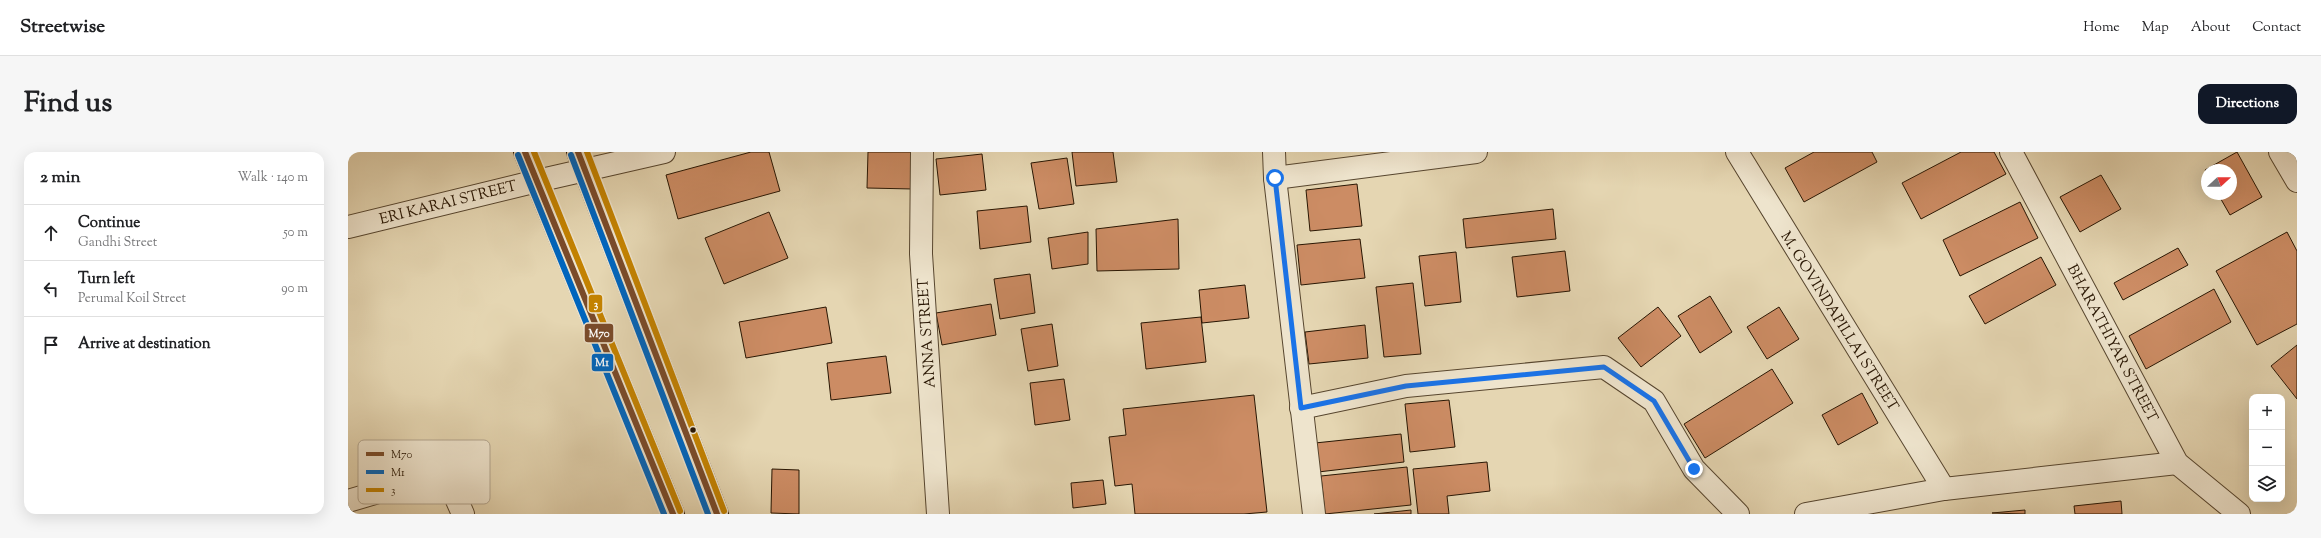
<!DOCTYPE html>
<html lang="en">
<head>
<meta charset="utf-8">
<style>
  body { margin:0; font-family:"Sorts Mill Goudy",serif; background:#f6f6f6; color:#202124 }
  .controls { position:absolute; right:12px; bottom:12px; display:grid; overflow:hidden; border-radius:8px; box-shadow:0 4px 16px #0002 }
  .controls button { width:36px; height:36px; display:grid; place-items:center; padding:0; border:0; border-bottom:1px solid #e0e0e0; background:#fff; color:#202124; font:20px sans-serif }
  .compass { position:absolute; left:1853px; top:12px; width:36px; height:36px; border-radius:50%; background:#fff; box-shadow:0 4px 16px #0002; rotate:69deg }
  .stop { position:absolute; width:12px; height:12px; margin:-9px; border:3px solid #1a73e8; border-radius:50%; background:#fff }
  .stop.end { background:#1a73e8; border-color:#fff; box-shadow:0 1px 4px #0008 }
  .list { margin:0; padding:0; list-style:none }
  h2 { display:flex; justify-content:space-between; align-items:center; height:52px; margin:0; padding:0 16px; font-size:17px }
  h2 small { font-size:13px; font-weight:400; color:#757577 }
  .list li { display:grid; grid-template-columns:26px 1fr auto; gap:12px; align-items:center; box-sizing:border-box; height:56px; padding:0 16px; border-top:1px solid #e0e0e0 }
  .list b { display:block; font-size:15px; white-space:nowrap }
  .list p { margin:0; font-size:13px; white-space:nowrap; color:#757577 }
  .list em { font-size:13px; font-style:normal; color:#757577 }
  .icon { flex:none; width:22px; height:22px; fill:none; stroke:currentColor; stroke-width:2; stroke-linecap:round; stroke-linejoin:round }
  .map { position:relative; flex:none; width:1949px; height:362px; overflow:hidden; border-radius:12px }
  header { display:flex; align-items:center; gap:24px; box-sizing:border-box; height:56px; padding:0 20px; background:#fff; border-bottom:1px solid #e0e0e0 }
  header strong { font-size:19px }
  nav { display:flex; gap:22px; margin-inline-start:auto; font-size:14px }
  .intro { display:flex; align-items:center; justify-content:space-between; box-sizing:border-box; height:96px; padding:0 24px }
  h1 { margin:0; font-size:28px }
  .button { padding:10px 18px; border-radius:12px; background:#111827; color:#fff; font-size:14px; font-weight:700 }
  main { display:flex; gap:24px; padding:0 24px }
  aside { flex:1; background:#fff; border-radius:12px; box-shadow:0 4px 16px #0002 }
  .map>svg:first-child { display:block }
  .building { fill:#cc8c64; stroke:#281603 }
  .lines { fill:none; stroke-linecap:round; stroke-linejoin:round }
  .minor-casing { stroke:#57462f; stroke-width:24 }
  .tertiary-casing { stroke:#57462f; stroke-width:24 }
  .primary-casing { stroke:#281603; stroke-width:24 }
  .minor { stroke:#eee4cd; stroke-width:22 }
  .tertiary { stroke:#eee4cd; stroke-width:22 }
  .primary { stroke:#e5d6b2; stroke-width:22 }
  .bus-1-casing { stroke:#eee4cd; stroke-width:9 }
  .bus-2-casing { stroke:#eee4cd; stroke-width:9 }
  .bus-3-casing { stroke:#eee4cd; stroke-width:9 }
  .bus-1 { stroke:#7a4b2a; stroke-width:6 }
  .bus-2 { stroke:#0065bd; stroke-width:6 }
  .bus-3 { stroke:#c38201; stroke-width:6 }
  .route { stroke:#1a73e8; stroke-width:5 }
  .bus-dot { fill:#281603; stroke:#eee4cd; stroke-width:1.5 }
  .labels { text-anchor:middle; stroke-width:4; stroke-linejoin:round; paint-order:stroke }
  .street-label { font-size:15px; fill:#281603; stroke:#eee4cd }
  .key { fill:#eee4cd; stroke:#b3a690; stroke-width:1 }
  .key-label { font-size:11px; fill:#281603 }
  .line-badge { stroke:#eee4cd; stroke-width:1.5 }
  .badge-label { font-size:11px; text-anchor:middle; font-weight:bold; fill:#fff }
</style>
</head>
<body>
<header>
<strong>Streetwise</strong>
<nav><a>Home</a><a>Map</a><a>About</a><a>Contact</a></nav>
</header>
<div class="intro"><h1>Find us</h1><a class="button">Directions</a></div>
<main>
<aside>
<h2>2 min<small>Walk · 140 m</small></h2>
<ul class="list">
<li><svg class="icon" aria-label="ahead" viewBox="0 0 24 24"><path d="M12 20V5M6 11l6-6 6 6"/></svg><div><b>Continue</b><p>Gandhi Street</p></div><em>50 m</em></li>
<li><svg class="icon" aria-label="left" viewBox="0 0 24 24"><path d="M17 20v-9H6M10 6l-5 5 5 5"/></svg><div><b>Turn left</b><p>Perumal Koil Street</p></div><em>90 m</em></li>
<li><svg class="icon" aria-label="arrive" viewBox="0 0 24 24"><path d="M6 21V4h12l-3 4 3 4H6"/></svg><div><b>Arrive at destination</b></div></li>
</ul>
</aside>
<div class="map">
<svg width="1949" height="362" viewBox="0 0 1949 362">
  <rect width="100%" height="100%" fill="#e5d6b2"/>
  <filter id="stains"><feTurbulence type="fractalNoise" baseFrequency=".005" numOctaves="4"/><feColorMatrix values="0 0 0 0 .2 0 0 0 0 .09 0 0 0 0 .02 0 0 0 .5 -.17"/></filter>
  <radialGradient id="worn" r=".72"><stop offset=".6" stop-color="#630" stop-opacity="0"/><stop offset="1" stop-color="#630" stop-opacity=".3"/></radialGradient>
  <g class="building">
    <path d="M403,0h18l11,39 -102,28 -12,-44z"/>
    <path d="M520,0h46l-1,37 -46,-1z"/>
    <path d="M724,0h41l4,30 -41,4z"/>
    <path d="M1466,0h58l5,10 -73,40 -19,-34z"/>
    <path d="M1613,0h33l12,22 -85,45 -19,-36z"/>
    <path d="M1889,0l25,45 -32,18 -12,-21h13v-24h-24v3l-2,-3z"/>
    <path d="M634,2l4,36 -46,5 -4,-36z"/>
    <path d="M719,6l7,46 -35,5 -8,-46z"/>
    <path d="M1753,23l20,34 -41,23 -20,-35z"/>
    <path d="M1009,32l5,42 -52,5 -4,-41z"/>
    <path d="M1672,50l18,36 -78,38 -17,-36z"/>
    <path d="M679,54l4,36 -51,7 -3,-38z"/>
    <path d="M1205,57l3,30 -90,9 -3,-29z"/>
    <path d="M421,60l19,46 -64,26 -19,-46z"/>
    <path d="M830,67l1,50 -82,2 -1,-42z"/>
    <path d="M740,80v32l-36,5 -4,-31z"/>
    <path d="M1939,80l10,19v73l-40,21 -41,-74z"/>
    <path d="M1012,87l5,39 -64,7 -4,-40z"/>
    <path d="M1830,96l10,17 -65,35 -9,-17z"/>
    <path d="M1217,99l5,40 -53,6 -5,-40z"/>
    <path d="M1108,100l5,50 -36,4 -6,-50z"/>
    <path d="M1693,105l15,28 -71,39 -16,-28z"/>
    <path d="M682,122l5,39 -35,6 -6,-40z"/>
    <path d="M1065,131l8,71 -37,3 -8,-70z"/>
    <path d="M897,133l4,33 -47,5 -3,-33z"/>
    <path d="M1866,137l17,33 -85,47 -17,-33z"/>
    <path d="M1362,144l22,36 -32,21 -22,-37z"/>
    <path d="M643,152l5,31 -54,10 -6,-32z"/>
    <path d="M478,155l6,36 -86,15 -7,-36z"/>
    <path d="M1310,155l23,29 -40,31 -23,-29z"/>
    <path d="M1431,155l20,32 -32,20 -20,-32z"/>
    <path d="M853,165l5,45 -60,7 -5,-46z"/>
    <path d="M704,172l6,42 -30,5 -7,-42z"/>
    <path d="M1017,173l3,33 -59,6 -4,-32z"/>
    <path d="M1949,193v54l-26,-33z"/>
    <path d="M538,204l5,37 -60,7 -4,-37z"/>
    <path d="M1424,217l21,34 -88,55 -21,-34z"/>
    <path d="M716,227l6,41 -35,5 -5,-42z"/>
    <path d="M1514,241l16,30 -40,22 -16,-30z"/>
    <path d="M906,243l13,117 -23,2h-109l-3,-30 -17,2 -6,-49 17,-2 -3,-26z"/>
    <path d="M1101,248l6,47 -45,5 -5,-48z"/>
    <path d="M1053,282l3,28 -86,10 -3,-29z"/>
    <path d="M1139,310l3,29 -43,5 2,18h-31l-5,-45z"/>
    <path d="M1059,315l4,38 -86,9 -4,-38z"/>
    <path d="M424,317l27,1v44l-28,-1z"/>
    <path d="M755,328l3,24 -33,4 -2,-25z"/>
    <path d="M1773,349l1,13h-47l-1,-8z"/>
    <path d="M1063,358v4h-37z"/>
    <path d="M1677,358v4l-33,-1z"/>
  </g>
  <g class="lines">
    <g class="minor-casing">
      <g id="minor">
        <path d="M574,0l-1,102 17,260"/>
        <path d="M926,0l1,26 39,336"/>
        <path d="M1389,0l207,337"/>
        <path d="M1663,0l166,311 62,51"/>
        <path d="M927,26l201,-26"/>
        <path d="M0,75l189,-46"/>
        <path d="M953,256l105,-22 198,-19 50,34 40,68 44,45"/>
        <path d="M0,349l81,-24 16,5 7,7 11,25"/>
        <path d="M1458,362l138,-25 233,-26"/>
      </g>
    </g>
    <g class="tertiary-casing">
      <g id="tertiary">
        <path d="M1932,0l17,29"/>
        <path d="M189,29l127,-29"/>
      </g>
    </g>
    <g class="primary-casing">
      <g id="primary">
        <path d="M177,0l148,362"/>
        <path d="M230,0l139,362"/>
      </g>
    </g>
    <use href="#minor" class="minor"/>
    <use href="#tertiary" class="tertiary"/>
    <use href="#primary" class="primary"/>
    <g class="bus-1-casing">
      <g id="bus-1">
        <path d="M177,0l148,362"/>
        <path d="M230,0l139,362"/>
      </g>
    </g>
    <g class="bus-2-casing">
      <g id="bus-2">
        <path d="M170,3l146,359"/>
        <path d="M223,3l137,359"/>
      </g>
    </g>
    <g class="bus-3-casing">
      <g id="bus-3">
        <path d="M186,0l146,359"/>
        <path d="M239,0l137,359"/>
      </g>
    </g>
    <use href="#bus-1" class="bus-1"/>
    <use href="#bus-2" class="bus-2"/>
    <use href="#bus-3" class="bus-3"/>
  </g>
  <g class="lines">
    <path class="route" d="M927,26l26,230 105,-22 198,-19 50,34 40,68"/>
  </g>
  <circle class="bus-dot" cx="345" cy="278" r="3.5"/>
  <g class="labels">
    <g class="street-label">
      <text transform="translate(100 50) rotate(-14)" y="5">ERI KARAI STREET</text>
      <text transform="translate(1492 169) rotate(58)" y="5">M. GOVINDAPILLAI STREET</text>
      <text transform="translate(578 181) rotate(-94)" y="5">ANNA STREET</text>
      <text transform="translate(1765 191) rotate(62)" y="5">BHARATHIYAR STREET</text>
    </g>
  </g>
  <rect x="10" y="288" width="132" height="64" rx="6" class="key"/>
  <rect x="18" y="300" width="18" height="4" fill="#7a4b2a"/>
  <rect x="18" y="318" width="18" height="4" fill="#0065bd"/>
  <rect x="18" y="336" width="18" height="4" fill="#c38201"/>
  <g class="key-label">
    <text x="43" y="306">M70</text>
    <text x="43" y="324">M1</text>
    <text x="43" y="342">3</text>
  </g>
  <g class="line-badge">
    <rect x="240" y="142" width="15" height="19" rx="4" fill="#c38201"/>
    <rect x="236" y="171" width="30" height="20" rx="4" fill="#7a4b2a"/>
    <rect x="243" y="201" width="23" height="19" rx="4" fill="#0065bd"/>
  </g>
  <g class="badge-label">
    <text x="248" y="156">3</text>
    <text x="251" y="185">M70</text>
    <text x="254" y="214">M1</text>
  </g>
  <rect width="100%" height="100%" filter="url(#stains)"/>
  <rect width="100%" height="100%" fill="url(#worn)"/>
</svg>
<div class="controls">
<button>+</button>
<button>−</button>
<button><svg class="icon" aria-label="layers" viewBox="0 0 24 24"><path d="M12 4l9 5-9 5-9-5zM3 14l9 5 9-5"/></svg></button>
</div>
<svg class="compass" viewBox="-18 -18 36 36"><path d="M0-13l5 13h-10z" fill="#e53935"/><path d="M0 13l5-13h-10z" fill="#757577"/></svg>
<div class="stop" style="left:927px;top:26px"></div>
<div class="stop end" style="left:1346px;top:317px"></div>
</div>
</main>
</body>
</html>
